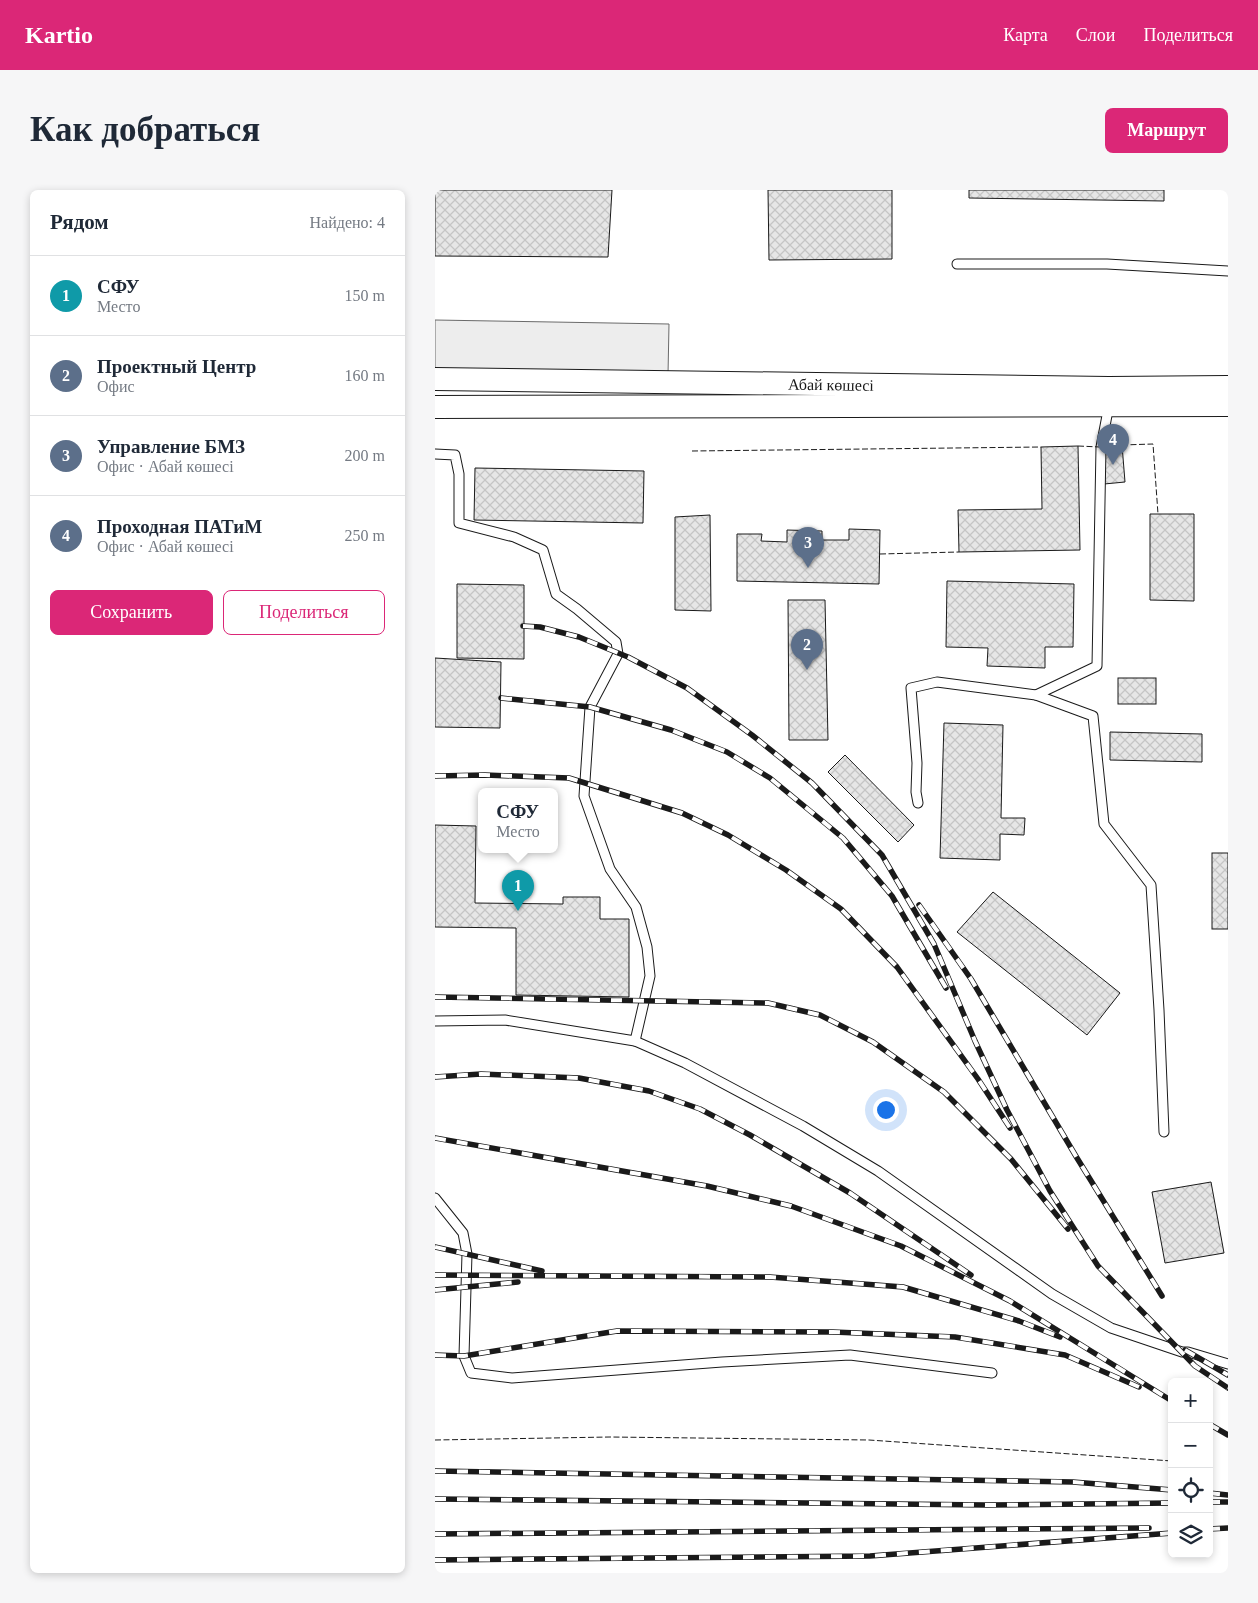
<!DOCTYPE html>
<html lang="ru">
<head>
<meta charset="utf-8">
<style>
  body { margin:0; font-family:"Times New Roman",serif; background:#f6f6f7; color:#1f2937 }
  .controls { position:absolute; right:15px; bottom:15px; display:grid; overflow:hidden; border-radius:8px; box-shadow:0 2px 8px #0003 }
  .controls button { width:45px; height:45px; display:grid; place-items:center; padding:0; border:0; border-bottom:1px solid #e0e1e3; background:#fff; color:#1f2937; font:25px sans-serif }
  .you { position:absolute; left:450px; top:919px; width:18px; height:18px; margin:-12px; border:4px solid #fff; border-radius:50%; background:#1a73e8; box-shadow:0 0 0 8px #1a73e833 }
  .badge { display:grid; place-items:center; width:32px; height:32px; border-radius:50%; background:#db2777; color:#fff; font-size:16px; font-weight:700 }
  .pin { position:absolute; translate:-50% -41px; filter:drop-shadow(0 1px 2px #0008) }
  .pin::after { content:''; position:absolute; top:26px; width:18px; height:15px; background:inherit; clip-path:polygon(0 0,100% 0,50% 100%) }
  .popup { position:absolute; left:43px; top:598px; width:80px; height:65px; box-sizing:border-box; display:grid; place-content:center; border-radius:8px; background:#fff; filter:drop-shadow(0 1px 4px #0005); font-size:16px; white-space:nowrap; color:#747a83 }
  .popup b { font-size:19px; color:#1f2937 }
  .popup::after { content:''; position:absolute; left:50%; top:100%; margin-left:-10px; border:10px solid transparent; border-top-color:#fff }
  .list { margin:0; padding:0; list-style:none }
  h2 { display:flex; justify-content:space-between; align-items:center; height:65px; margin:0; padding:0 20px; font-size:21px }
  h2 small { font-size:16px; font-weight:400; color:#747a83 }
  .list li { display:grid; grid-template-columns:32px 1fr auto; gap:15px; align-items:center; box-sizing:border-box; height:80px; padding:0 20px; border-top:1px solid #e0e1e3 }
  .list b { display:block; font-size:19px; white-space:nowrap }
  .list p { margin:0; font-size:16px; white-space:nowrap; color:#747a83 }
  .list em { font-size:16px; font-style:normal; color:#747a83 }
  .actions { display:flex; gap:10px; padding:15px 20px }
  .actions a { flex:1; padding:11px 0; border:1px solid #db2777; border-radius:8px; text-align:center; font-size:18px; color:#db2777 }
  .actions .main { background:#db2777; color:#fff }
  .icon { flex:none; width:28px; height:28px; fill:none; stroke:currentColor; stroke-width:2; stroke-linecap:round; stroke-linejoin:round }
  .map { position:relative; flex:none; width:793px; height:1383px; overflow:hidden; border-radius:8px }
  header { display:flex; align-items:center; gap:30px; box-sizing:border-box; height:70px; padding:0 25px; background:#db2777; color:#fff }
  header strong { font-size:24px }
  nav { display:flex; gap:28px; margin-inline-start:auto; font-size:18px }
  .intro { display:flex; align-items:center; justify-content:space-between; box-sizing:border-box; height:120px; padding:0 30px }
  h1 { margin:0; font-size:35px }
  .button { padding:12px 22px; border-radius:8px; background:#db2777; color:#fff; font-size:18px; font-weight:700 }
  main { display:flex; gap:30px; padding:0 30px }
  aside { flex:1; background:#fff; border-radius:8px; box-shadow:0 2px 8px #0003 }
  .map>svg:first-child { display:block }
  .built { fill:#ededed; stroke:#6a6a6a }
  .building { fill:url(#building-cross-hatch); stroke:#1a1a1a }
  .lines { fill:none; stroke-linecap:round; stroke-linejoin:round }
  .lane-casing { stroke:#1a1a1a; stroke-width:11 }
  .secondary-casing { stroke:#1a1a1a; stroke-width:24 }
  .lane { stroke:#fff; stroke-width:9 }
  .secondary { stroke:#fff; stroke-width:22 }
  .rail-casing { stroke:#1a1a1a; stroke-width:5.5 }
  .rail { stroke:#fff; stroke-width:4; stroke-dasharray:11; stroke-linecap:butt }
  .fence { stroke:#1a1a1a; stroke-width:1; stroke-dasharray:6 2.5; stroke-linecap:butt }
  .labels { text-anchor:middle; stroke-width:4; stroke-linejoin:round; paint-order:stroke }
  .street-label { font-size:16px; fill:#1a1a1a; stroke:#fff }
</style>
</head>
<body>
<header>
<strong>Kartio</strong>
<nav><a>Карта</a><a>Слои</a><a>Поделиться</a></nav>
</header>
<div class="intro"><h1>Как добраться</h1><a class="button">Маршрут</a></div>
<main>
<aside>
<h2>Рядом<small>Найдено: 4</small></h2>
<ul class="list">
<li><span class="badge" style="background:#0f9aa8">1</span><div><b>СФУ</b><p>Место</p></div><em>150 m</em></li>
<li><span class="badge" style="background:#5c6f8a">2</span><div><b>Проектный Центр</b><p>Офис</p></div><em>160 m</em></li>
<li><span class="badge" style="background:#5c6f8a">3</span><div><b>Управление БМЗ</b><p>Офис · Абай көшесі</p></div><em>200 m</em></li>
<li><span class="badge" style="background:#5c6f8a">4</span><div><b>Проходная ПАТиМ</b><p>Офис · Абай көшесі</p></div><em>250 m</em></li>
</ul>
<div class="actions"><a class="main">Сохранить</a><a>Поделиться</a></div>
</aside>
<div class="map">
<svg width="793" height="1383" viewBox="0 0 793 1383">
  <defs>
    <pattern id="building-cross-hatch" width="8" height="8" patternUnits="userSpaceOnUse" patternTransform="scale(1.25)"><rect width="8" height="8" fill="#e6e6e6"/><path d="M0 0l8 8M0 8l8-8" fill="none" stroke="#c5c5c5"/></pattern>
  </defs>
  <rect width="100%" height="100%" fill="#fff"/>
  <path class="built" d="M0,130l234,4 -1,51 -233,-3z"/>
  <g class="building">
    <path d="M0,0h177l-4,67 -173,-1z"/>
    <path d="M333,0h124v69l-123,1z"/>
    <path d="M534,0h195v11l-195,-3z"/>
    <path d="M687,255l3,37 -21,2 -3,-37z"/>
    <path d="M643,256l2,104 -121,2 -1,-42 84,-1 -1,-62z"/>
    <path d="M40,278l169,3 -1,52 -169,-3z"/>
    <path d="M715,324h44v87l-44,-1z"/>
    <path d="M275,325l1,96 -36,-1v-93z"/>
    <path d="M414,339l31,1 -1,54 -142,-3v-47h25l-1,7 26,1v-12l35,1v9h27z"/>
    <path d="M512,391l127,3 -1,63h-28v21l-58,-2 1,-18 -42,-1z"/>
    <path d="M22,394l67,1v74l-67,-1z"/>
    <path d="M353,410h37l3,140h-39z"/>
    <path d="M0,468l66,4 -1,66 -65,-1z"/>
    <rect x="683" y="488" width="38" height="26"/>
    <path d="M509,533l59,2 -2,93h24l-1,17 -24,-1v26l-60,-2z"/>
    <path d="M675,542l92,2v28l-92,-2z"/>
    <path d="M410,565l69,70 -16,17 -70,-70z"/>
    <path d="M0,635l41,1 -1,77 88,1v-7h37v22h29v78l-113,-2v-67l-81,-1z"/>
    <rect x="777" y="663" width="16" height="76"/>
    <path d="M558,702l127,101 -33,42 -130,-103z"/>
    <path d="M776,992l13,71 -59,10 -13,-71z"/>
  </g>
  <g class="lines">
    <g class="lane-casing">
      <g id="lane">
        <path d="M522,74h150l121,7"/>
        <path d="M674,215l-8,42 -4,219 -61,29 57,21 11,108 47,61 8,125 5,122"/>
        <path d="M0,264l20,1 4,19v49l55,14 29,13 13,44 21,15 39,33 2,12 -28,53 -6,89 26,73 26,38 11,40 3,29 -15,65 -130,-21 -70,1"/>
        <path d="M483,613l-2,-11 1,-29 -6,-75 26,-6 99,13"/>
        <path d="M200,851l50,22 118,63 75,45 174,123 59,34 71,24h6l40,12"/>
        <path d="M0,1008l28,35 4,21 -3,102 7,17 41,5 210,-16 128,-7 142,18"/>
      </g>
    </g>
    <g class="secondary-casing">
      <g id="secondary">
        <path id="s1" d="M0,189l674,9 119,-1"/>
        <path d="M0,217l793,-2"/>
      </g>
    </g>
    <use href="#lane" class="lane"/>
    <use href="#secondary" class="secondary"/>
    <g class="rail-casing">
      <g id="rail">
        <path d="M88,436l17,1 39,10 49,20 59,31 65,47 60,48 70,72 52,89 41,97 32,69 43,81 48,75 97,100 33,22"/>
        <path d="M66,508l89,9 81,23 56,22 43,26 73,60 49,58 54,92"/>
        <path d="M0,586l50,-1 84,3 113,35 46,22 58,35 55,39 56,58 81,112 32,49"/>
        <path d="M484,715l52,74 106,179 85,138"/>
        <path d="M0,807l333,6 52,12 53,27 71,50 67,67 57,70"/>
        <path d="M0,887l46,-3 98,4 70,13 51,18 50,26 100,58 121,82"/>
        <path d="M0,948l272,48 84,20 110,40 109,55 162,100"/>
        <path d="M0,1057l107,24"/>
        <path d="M0,1085l335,2 133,10 116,34 41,16"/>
        <path d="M0,1100l83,-8"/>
        <path d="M750,1160l43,25"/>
        <path d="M0,1165l29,1 153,-25 216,1 122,5 110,18 74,32"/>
        <path d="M774,1234l19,11"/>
        <path d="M0,1281l638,11 99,8"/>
        <path d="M774,1303l19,2"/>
        <path d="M0,1309l552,6 185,-2"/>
        <path d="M774,1312h19"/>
        <path d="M774,1339l19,-1"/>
        <path d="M0,1344l714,-6"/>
        <path d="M0,1370l435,-4 302,-23"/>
      </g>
    </g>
    <use href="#rail" class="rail"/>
    <g class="fence">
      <path d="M687,255l31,-1 5,70"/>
      <path d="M643,256l22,1"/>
      <path d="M257,261l349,-4"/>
      <path d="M445,364l79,-2"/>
      <path d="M0,1250l175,-3 259,3 303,21"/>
    </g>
  </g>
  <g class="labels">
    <g class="street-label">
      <text dy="6" stroke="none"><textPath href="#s1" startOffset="396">Абай көшесі</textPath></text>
    </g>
  </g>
</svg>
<div class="controls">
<button>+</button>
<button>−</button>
<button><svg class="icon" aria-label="locate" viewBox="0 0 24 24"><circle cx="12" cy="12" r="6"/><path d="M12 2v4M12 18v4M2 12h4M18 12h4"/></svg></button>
<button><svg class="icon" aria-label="layers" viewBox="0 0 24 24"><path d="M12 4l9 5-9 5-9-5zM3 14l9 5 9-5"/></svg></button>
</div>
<div class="you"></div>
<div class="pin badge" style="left:83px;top:721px;background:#0f9aa8">1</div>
<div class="popup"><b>СФУ</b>Место</div>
<div class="pin badge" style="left:372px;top:480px;background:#5c6f8a">2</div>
<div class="pin badge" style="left:373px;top:378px;background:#5c6f8a">3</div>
<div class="pin badge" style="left:678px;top:275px;background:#5c6f8a">4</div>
</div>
</main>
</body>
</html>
